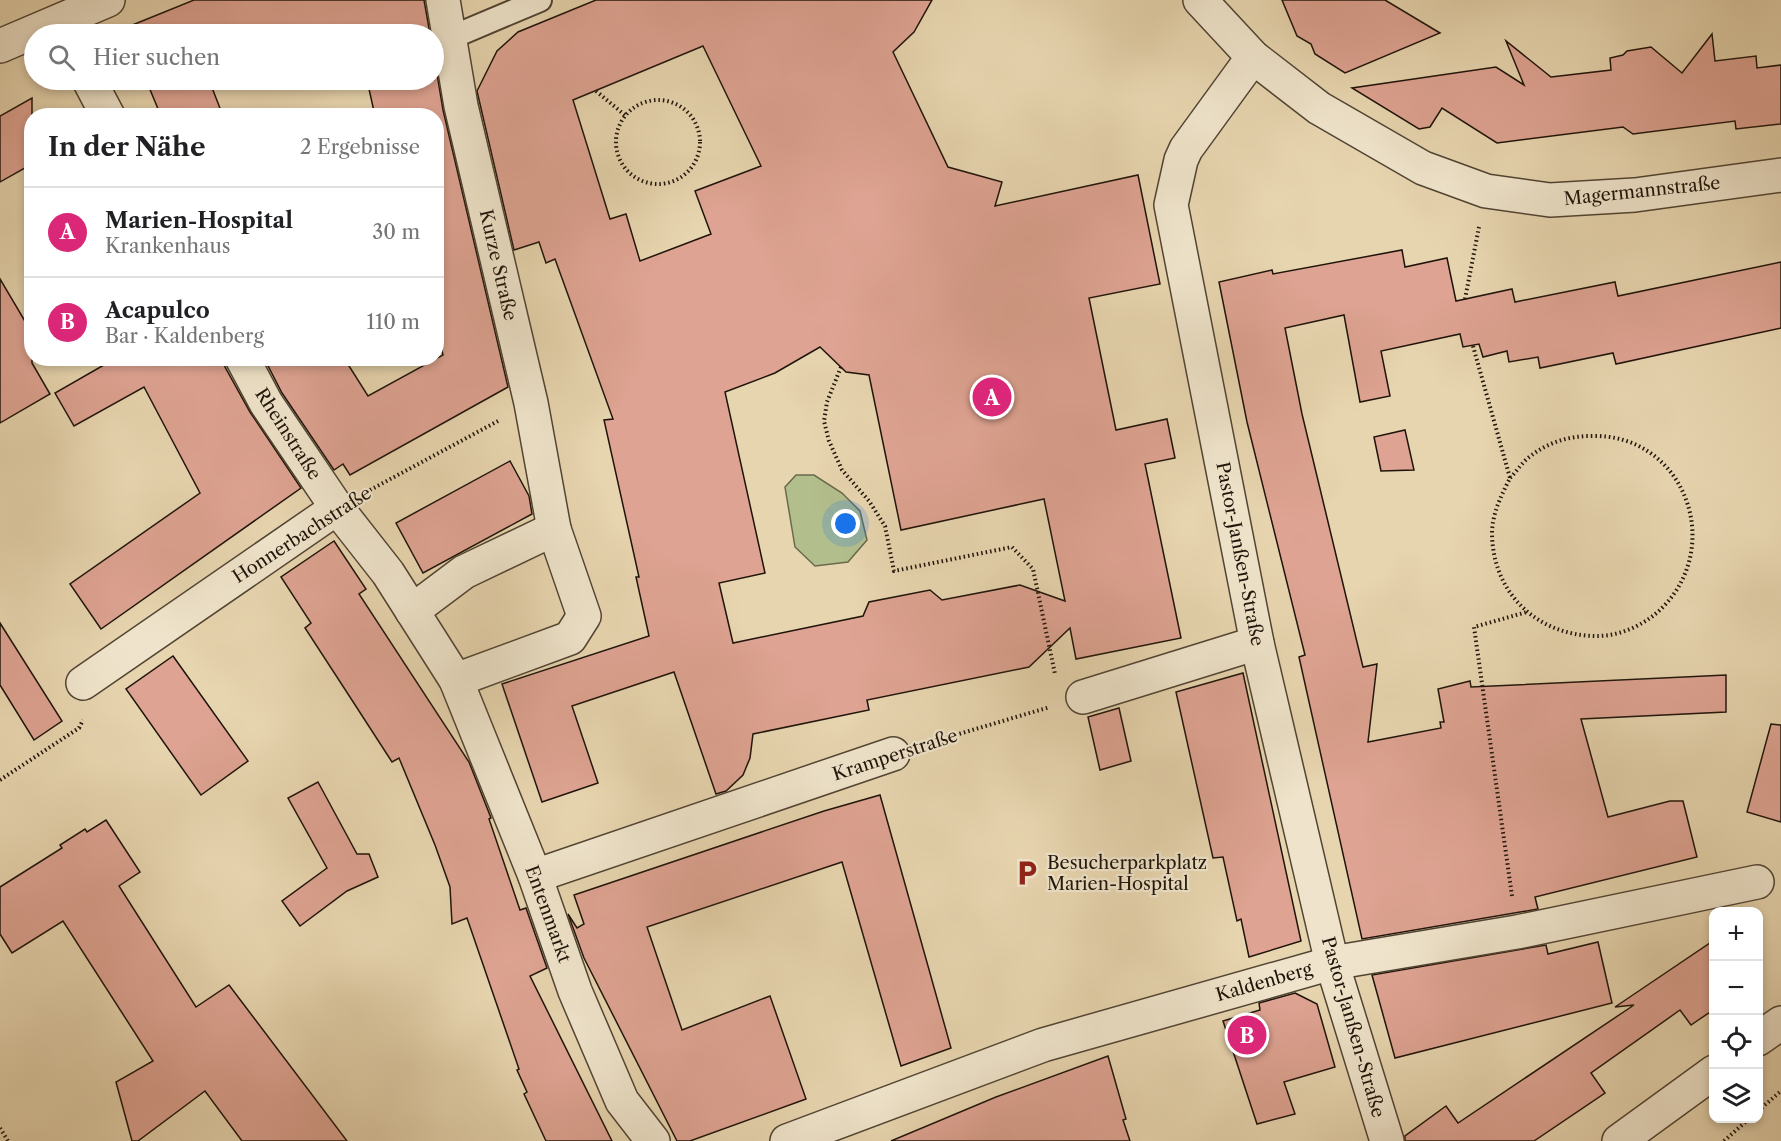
<!DOCTYPE html>
<html lang="de">
<head>
<meta charset="utf-8">
<style>
  body { margin:0; font-family:"Libre Caslon Text",serif; background:#f2f2f2; color:#202124 }
  .controls { position:absolute; right:18px; bottom:18px; display:grid; overflow:hidden; border-radius:12px; box-shadow:0 3px 9px #0003 }
  .controls button { width:54px; height:54px; display:grid; place-items:center; padding:0; border:0; border-bottom:2px solid #e0e0e0; background:#fff; color:#202124; font:30px sans-serif }
  .you { position:absolute; left:846px; top:524px; width:21px; height:21px; margin:-15px; border:4px solid #fff; border-radius:50%; background:#1a73e8; box-shadow:0 0 0 9px #1a73e833 }
  .badge { display:grid; place-items:center; width:39px; height:39px; border-radius:50%; background:#db2777; color:#fff; font-size:20px; font-weight:700 }
  .pin { position:absolute; translate:-50% -50%; border:3px solid #fff; box-shadow:0 2px 6px #0006 }
  .list { margin:0; padding:0; list-style:none }
  h2 { display:flex; justify-content:space-between; align-items:center; height:78px; margin:0; padding:0 24px; font-size:26px }
  h2 small { font-size:20px; font-weight:400; color:#757577 }
  .list li { display:grid; grid-template-columns:39px 1fr auto; gap:18px; align-items:center; box-sizing:border-box; height:90px; padding:0 24px; border-top:2px solid #e0e0e0 }
  .list b { display:block; font-size:22px; white-space:nowrap }
  .list p { margin:0; font-size:20px; white-space:nowrap; color:#757577 }
  .list em { font-size:20px; font-style:normal; color:#757577 }
  .icon { flex:none; width:33px; height:33px; fill:none; stroke:currentColor; stroke-width:2; stroke-linecap:round; stroke-linejoin:round }
  .map { position:relative; flex:none; width:1781px; height:1141px; overflow:hidden }
  .search { position:absolute; background:#fff; box-shadow:0 3px 9px #0003; left:24px; top:24px; width:420px; height:66px; display:flex; align-items:center; gap:15px; box-sizing:border-box; padding:0 21px; border-radius:33px; color:#757577; font-size:22px }
  .panel { position:absolute; background:#fff; box-shadow:0 3px 9px #0003; left:24px; top:108px; width:420px; height:258px; border-radius:24px }
  .map>svg:first-child { display:block }
  .green { fill:#b3be8d; stroke:#69694c; stroke-width:1.5 }
  .building { fill:#dea392; stroke:#1f140a; stroke-width:1.5; fill-rule:evenodd }
  .lines { fill:none; stroke-linecap:round; stroke-linejoin:round }
  .lane-casing { stroke:#514433; stroke-width:26 }
  .street-casing { stroke:#514433; stroke-width:36 }
  .path { stroke:#1f140a; stroke-width:4; stroke-dasharray:1.5 3; stroke-linecap:butt }
  .lane { stroke:#efe4cb; stroke-width:22 }
  .street { stroke:#efe4cb; stroke-width:33 }
  .labels { text-anchor:middle; stroke-width:4.5; stroke-linejoin:round; paint-order:stroke }
  .street-label { font-size:18px; fill:#1f140a; stroke:#efe4cb }
  .poi-label { font-size:18px; fill:#1f140a; stroke:#efe4cb; text-anchor:start }
</style>
</head>
<body>
<div class="map">
<svg width="1781" height="1141" viewBox="0 0 1781 1141">
  <rect width="100%" height="100%" fill="#e7d5af"/>
  <filter id="stains"><feTurbulence type="fractalNoise" baseFrequency=".00333" numOctaves="4"/><feColorMatrix values="0 0 0 0 .2 0 0 0 0 .09 0 0 0 0 .02 0 0 0 .5 -.17"/></filter>
  <radialGradient id="worn" r=".72"><stop offset=".6" stop-color="#630" stop-opacity="0"/><stop offset="1" stop-color="#630" stop-opacity=".3"/></radialGradient>
  <path class="green" d="M796,475h18l28,18 18,18 7,29 -19,22 -33,4 -20,-19 -10,-60z"/>
  <g class="building">
    <path d="M194,0h230l6,34h-302l-3,-6z"/>
    <path d="M596,0h336l-18,32 -21,20 55,115 54,15 -7,24 143,-31 22,109 -71,14 27,132 51,-11 8,39 -30,6 36,174 -105,21 -6,-31 -41,39 -162,33 2,10 -116,24 -3,24 -7,17 -17,16 -10,3 -42,-122 -102,34 26,77 -56,19 -40,-118 147,-48 -13,-59h3l-35,-157 9,-1 -58,-160 -9,4 -7,-21 -25,8 -37,-159 20,-40 21,-19zM703,46l58,120 -66,25 16,43 -71,27 -14,-47 -16,5 -37,-119zM820,347l26,25 23,3 32,155 143,-31 21,102 -45,-16 -78,15 -12,-10 -61,12 -6,14 -130,27 -14,-60 46,-10 -40,-181 50,-19z"/>
    <path d="M1282,0h103l55,33 -95,40 -30,-19 -4,-10 -14,-8z"/>
    <path d="M1712,34l3,27 41,-5 1,12 24,-3v59l-45,5 -1,-8 -102,13 -10,-7 -126,16 -55,-35 -12,19 -11,2 -67,-41 144,-21 28,18 -18,-44 45,36 60,-7 -1,-12 13,-3 4,-4 24,-4 31,26z"/>
    <path d="M434,56l9,54 65,277 -158,88 -7,-11 -9,6 -52,-77 -18,-35h80l24,38 75,-41 -7,-26v-213h-61l-8,-36h67z"/>
    <path d="M146,80h63l14,36h-62z"/>
    <path d="M32,98v66l-32,18v-66z"/>
    <path d="M1402,250l3,17 42,-9 9,43 56,-12 3,13 100,-20 3,14 163,-34v66l-165,36 -3,-11 -73,15 -2,-11 -29,5 -2,-11 -24,6 -4,-13 -16,3 -3,-13 -79,17 9,45 -30,6 -16,-87 -59,13 17,86 61,253 14,-3 -9,78 73,-14 -1,-6h4l-6,-33 32,-8 1,6 255,-12v37l-145,7 27,98 62,-16h13l14,56 -162,40 3,12 -176,30 -63,-282 6,-2 -58,-233 -28,-140 53,-12 1,4z"/>
    <path d="M0,279l32,54v30l18,31 -50,29z"/>
    <path d="M116,358h107l2,9 25,45 51,76 -200,141 -31,-45 130,-91 -56,-106 -70,39 -19,-33z"/>
    <path d="M1405,430l9,40 -33,1 -7,-34z"/>
    <path d="M510,461l19,35 3,18 -109,59 -27,-50z"/>
    <path d="M334,541l32,48 -7,5 110,168 22,56 -2,1 31,91 6,-2 21,60 -17,8 82,165h-66l-22,-47 3,-2 -10,-22 2,-1 -52,-151 -15,6 -2,-37 -15,-42 -36,-87 -7,4 -44,-68 -43,-66 6,-5 -30,-46z"/>
    <path d="M0,623l62,98 -28,19 -34,-55z"/>
    <path d="M173,656l75,105 -47,34 -75,-106z"/>
    <path d="M1243,673l58,268 -52,16 -8,-38 -4,2 -14,-64 -10,1 -37,-166z"/>
    <path d="M1119,708l12,53 -31,9 -12,-53z"/>
    <path d="M1771,724l10,1v97l-34,-10z"/>
    <path d="M318,782l39,72h12l9,23 -31,14 -47,35 -18,-25 45,-33 -39,-70z"/>
    <path d="M880,795l71,253 -50,18 -59,-204 -195,65 35,103 88,-34 36,103 -116,42h-13l-93,-183 -16,-44 9,14 7,-4 -10,-29 250,-84z"/>
    <path d="M106,820l34,52 -21,14 77,121 33,-22 118,156h-105l-37,-50 -67,50h-6l-16,-59 37,-21 -90,-140 -51,32 -12,-19v-47l62,-39 -2,-3 25,-16 2,3z"/>
    <path d="M1713,941v69l-22,15 -11,-15 -89,63 14,20 -71,48h-129v-5l41,-30 12,17 176,-118 -19,2z"/>
    <path d="M1598,942l14,61 -217,55 -23,-83 174,-30 2,9z"/>
    <path d="M1295,993l22,11 18,63 -51,15 11,32 -38,10 -34,-103 37,-11 -1,-7z"/>
    <path d="M1108,1056l18,63 -3,1 7,21h-239l105,-44z"/>
  </g>
  <g class="lines">
    <g class="lane-casing">
      <path id="lane" d="M450,38l90,-38"/>
    </g>
    <g class="street-casing">
      <g id="street">
        <path d="M443,0l18,106 70,297 23,126"/>
        <path d="M1200,0l53,57 66,51 104,60 63,23 64,9 85,-5 146,-20"/>
        <path d="M0,46l108,-46"/>
        <path d="M1253,57l-67,92 -5,11 -10,45 86,438 75,320 55,178"/>
        <path d="M89,80l19,36"/>
        <path d="M242,358l24,45 71,105 51,65 68,107 79,196 40,115 47,110 31,40"/>
        <path d="M412,611l52,-39 90,-43 30,87 -14,22 -114,42"/>
        <path d="M83,683l254,-175"/>
        <path d="M1083,697l174,-54"/>
        <path d="M535,876l358,-122"/>
        <path d="M1758,1039l23,-16"/>
        <path d="M787,1141l256,-96 289,-82 185,-31 240,-50"/>
        <path d="M1619,1141l95,-69"/>
      </g>
    </g>
    <g class="path">
      <path d="M596,91l30,25"/>
      <circle cx="658" cy="142" r="42"/>
      <path d="M1465,299l14,-72"/>
      <path d="M1473,346l37,132c-9,18 -18,36 -18,56 1,60 46,102 105,102 24,0 49,-12 65,-28 64,-64 21,-175 -71,-172 -23,0 -45,7 -63,22 -7,6 -12,14 -18,20"/>
      <path d="M841,367l-14,35 -3,19 5,20 13,29 27,31 16,25 9,45 118,-24 21,22 22,105"/>
      <path d="M370,490l128,-69"/>
      <path d="M925,744l125,-37"/>
      <path d="M0,780l79,-52 4,-8"/>
      <path d="M1512,896l-38,-269 53,-15"/>
      <path d="M1758,1111l23,-20"/>
      <path d="M0,1128l8,13"/>
      <path d="M1724,1141l26,-23"/>
    </g>
    <use href="#lane" class="lane"/>
    <use href="#street" class="street"/>
  </g>
  <defs>
    <g id="parking-bare" transform="scale(2.07)"><path d="M-3.5-5.5H1a3.5 3.5 0 0 1 0 7H-1V5.5H-3.5ZM-1-3.4V-.6H.8a1.4 1.4 0 0 0 0-2.8Z" fill="#8f2418" stroke="#efe4cb" stroke-width="2.5" paint-order="stroke"/></g>
  </defs>
  <g fill-rule="evenodd">
    <use href="#parking-bare" x="1027" y="873"/>
  </g>
  <g class="labels">
    <g class="street-label">
      <text transform="translate(1642 191) rotate(-6)" y="6">Magermannstraße</text>
      <text transform="translate(498 265) rotate(77)" y="6">Kurze Straße</text>
      <text transform="translate(288 434) rotate(57)" y="6">Rheinstraße</text>
      <text transform="translate(302 535) rotate(-33)" y="6">Honnerbachstraße</text>
      <text transform="translate(1240 554) rotate(79)" y="6">Pastor-Janßen-Straße</text>
      <text transform="translate(895 755) rotate(-18)" y="6">Kramperstraße</text>
      <text transform="translate(548 914) rotate(70)" y="6">Entenmarkt</text>
      <text transform="translate(1264 982) rotate(-16)" y="6">Kaldenberg</text>
      <text transform="translate(1353 1027) rotate(74)" y="6">Pastor-Janßen-Straße</text>
    </g>
    <g class="poi-label">
      <text x="1047" y="869">Besucherparkplatz<tspan x="1047" dy="21">Marien-Hospital</tspan></text>
    </g>
  </g>
  <rect width="100%" height="100%" filter="url(#stains)"/>
  <rect width="100%" height="100%" fill="url(#worn)"/>
</svg>
<div class="controls">
<button>+</button>
<button>−</button>
<button><svg class="icon" aria-label="locate" viewBox="0 0 24 24"><circle cx="12" cy="12" r="6"/><path d="M12 2v4M12 18v4M2 12h4M18 12h4"/></svg></button>
<button><svg class="icon" aria-label="layers" viewBox="0 0 24 24"><path d="M12 4l9 5-9 5-9-5zM3 14l9 5 9-5"/></svg></button>
</div>
<div class="you"></div>
<div class="pin badge" style="left:992px;top:397px">A</div>
<div class="pin badge" style="left:1247px;top:1035px">B</div>
<div class="search"><svg class="icon" aria-label="search" viewBox="0 0 24 24"><circle cx="10" cy="10" r="6"/><path d="M15 15l6 6"/></svg>Hier suchen</div>
<section class="panel">
<h2>In der Nähe<small>2 Ergebnisse</small></h2>
<ul class="list">
<li><span class="badge">A</span><div><b>Marien-Hospital</b><p>Krankenhaus</p></div><em>30 m</em></li>
<li><span class="badge">B</span><div><b>Acapulco</b><p>Bar · Kaldenberg</p></div><em>110 m</em></li>
</ul>
</section>
</div>
</body>
</html>
